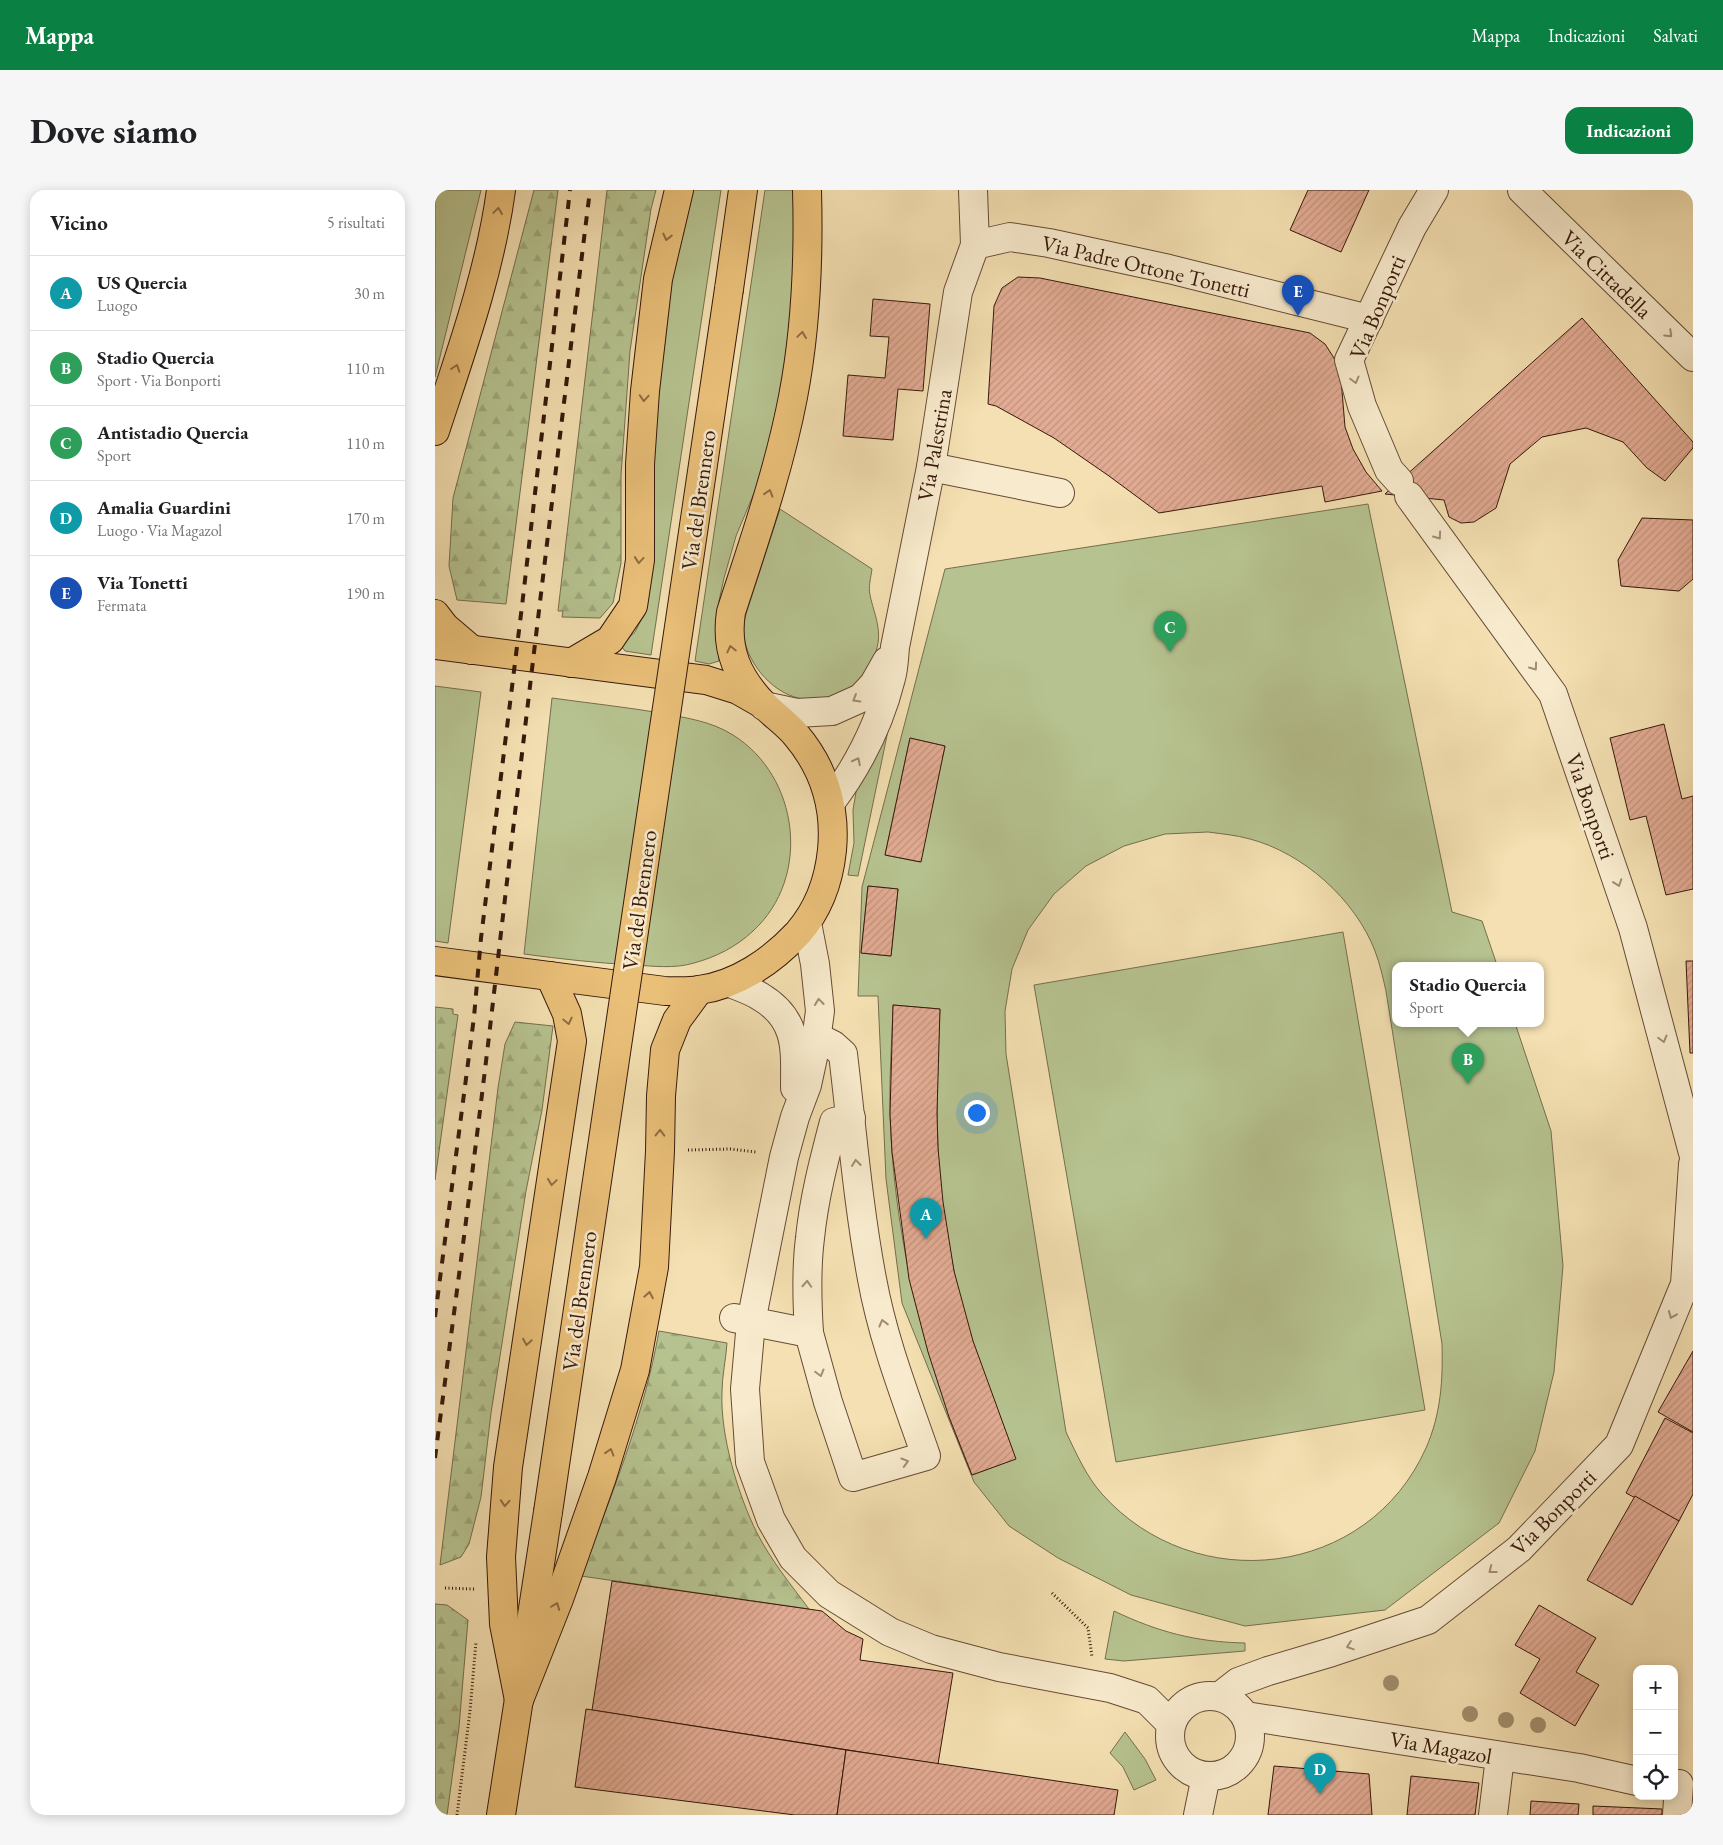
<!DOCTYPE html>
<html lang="it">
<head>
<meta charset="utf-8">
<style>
  body { margin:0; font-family:"EB Garamond",serif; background:#f6f6f6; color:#202124 }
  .controls { position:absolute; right:15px; bottom:15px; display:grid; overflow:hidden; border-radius:10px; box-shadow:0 2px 12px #0003 }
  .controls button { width:45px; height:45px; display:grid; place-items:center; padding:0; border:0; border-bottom:1px solid #e0e0e0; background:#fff; color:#202124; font:25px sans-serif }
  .you { position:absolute; left:541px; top:922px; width:18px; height:18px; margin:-12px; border:4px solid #fff; border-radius:50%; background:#1a73e8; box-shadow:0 0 0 8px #1a73e833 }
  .badge { display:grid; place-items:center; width:32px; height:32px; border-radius:50%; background:#0b8043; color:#fff; font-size:16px; font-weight:700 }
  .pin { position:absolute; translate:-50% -41px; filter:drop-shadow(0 1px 2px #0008) }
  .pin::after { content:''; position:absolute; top:26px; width:18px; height:15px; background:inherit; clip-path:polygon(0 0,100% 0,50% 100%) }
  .popup { position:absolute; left:957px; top:772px; width:152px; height:65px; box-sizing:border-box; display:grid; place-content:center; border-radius:10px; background:#fff; filter:drop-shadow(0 1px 4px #0005); font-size:16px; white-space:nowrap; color:#757577 }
  .popup b { font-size:19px; color:#202124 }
  .popup::after { content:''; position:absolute; left:50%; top:100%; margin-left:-10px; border:10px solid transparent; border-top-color:#fff }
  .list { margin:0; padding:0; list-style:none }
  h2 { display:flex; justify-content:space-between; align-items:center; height:65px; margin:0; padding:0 20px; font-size:21px }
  h2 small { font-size:16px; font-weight:400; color:#757577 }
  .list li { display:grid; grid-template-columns:32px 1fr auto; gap:15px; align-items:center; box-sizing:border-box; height:75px; padding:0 20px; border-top:1px solid #e0e0e0 }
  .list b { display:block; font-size:19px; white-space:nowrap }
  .list p { margin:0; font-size:16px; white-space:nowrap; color:#757577 }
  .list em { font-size:16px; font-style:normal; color:#757577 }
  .icon { flex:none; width:28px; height:28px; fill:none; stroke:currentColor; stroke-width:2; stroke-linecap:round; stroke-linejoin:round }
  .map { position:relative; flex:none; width:1258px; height:1625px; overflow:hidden; border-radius:15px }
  header { display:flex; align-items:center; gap:30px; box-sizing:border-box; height:70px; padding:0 25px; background:#0b8043; color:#fff }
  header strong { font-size:24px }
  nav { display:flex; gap:28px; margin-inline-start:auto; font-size:18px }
  .intro { display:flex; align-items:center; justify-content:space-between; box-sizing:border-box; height:120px; padding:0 30px }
  h1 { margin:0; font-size:35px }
  .button { padding:12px 22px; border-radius:15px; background:#0b8043; color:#fff; font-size:18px; font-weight:700 }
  main { display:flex; gap:30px; padding:0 30px }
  aside { flex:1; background:#fff; border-radius:15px; box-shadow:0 2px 12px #0003 }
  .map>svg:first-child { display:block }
  .green { fill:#b6c390; stroke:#766e4e; fill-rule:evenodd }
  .forest { fill:url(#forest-firs); stroke:#766e4e }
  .building { fill:url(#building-hatch); stroke:#37180b }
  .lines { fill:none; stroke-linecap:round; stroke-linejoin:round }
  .minor-casing { stroke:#664a35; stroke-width:30 }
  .major-casing { stroke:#37180b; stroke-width:30 }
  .path { stroke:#37180b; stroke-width:3; stroke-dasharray:1 2.5; stroke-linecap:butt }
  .minor { stroke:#f8ebcd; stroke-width:28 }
  .major { stroke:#eac079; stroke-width:28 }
  .rail { stroke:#37180b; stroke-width:4; stroke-dasharray:9 9; stroke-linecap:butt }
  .major-bridge-casing { stroke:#37180b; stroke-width:30; stroke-linecap:butt }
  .major-bridge { stroke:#eac079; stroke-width:28 }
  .tree { fill:#a18e6c }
  .oneway { stroke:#906c42 }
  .oneway2 { stroke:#a18c76 }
  .labels { text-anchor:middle; stroke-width:5; stroke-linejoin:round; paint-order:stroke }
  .street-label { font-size:22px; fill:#37180b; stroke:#f8ebcd }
</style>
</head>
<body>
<header>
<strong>Mappa</strong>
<nav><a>Mappa</a><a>Indicazioni</a><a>Salvati</a></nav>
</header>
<div class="intro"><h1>Dove siamo</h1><a class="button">Indicazioni</a></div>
<main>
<aside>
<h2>Vicino<small>5 risultati</small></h2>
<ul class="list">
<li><span class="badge" style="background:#0f9aa8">A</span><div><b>US Quercia</b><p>Luogo</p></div><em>30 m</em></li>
<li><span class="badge" style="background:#2e9e5b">B</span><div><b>Stadio Quercia</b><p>Sport · Via Bonporti</p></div><em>110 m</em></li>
<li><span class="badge" style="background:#2e9e5b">C</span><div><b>Antistadio Quercia</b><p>Sport</p></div><em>110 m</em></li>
<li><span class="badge" style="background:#0f9aa8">D</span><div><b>Amalia Guardini</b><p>Luogo · Via Magazol</p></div><em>170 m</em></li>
<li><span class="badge" style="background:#1a4fb4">E</span><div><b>Via Tonetti</b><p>Fermata</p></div><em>190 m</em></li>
</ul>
</aside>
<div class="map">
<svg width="1258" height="1625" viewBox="0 0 1258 1625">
  <defs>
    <pattern id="forest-firs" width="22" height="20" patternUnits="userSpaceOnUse" patternTransform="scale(1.25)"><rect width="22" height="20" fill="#b6c390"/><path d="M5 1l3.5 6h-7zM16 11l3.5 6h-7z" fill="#9da77b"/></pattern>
    <pattern id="building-hatch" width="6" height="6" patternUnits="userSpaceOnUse" patternTransform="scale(1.25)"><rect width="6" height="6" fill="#e2ab93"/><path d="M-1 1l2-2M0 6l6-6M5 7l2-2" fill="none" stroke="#c2927d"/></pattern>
  </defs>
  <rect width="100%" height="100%" fill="#f4e0b2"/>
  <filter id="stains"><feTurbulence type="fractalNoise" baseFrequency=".004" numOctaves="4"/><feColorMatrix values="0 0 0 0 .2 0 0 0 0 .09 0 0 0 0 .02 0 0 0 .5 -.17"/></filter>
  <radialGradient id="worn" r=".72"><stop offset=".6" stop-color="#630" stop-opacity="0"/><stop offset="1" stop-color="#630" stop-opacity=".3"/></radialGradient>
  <g class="green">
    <path d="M0,0h46l-46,187z"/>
    <path d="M255,0h31l-70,465 -26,-4 -3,-4 2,-5 11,-10 10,-20 6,-139 10,-137z"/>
    <path d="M330,0h30l-1,99 -5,64 -13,75 -19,58 -21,50 -12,42 -5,23v60l-10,3 -14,-3z"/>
    <path d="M933,314l84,408 30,9 15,44h-102v58h120l36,108 12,135 -9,106 -19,79 -36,72 -114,87 -140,16 -114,-31 -73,-37 -49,-32 -35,-44 -72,-179 -16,-124 -8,-183h-20l4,-109 83,-318zM475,548l35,8 -25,116 -35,-7zM773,642c14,2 28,3 42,7 53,14 105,60 125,112 5,13 8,27 11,40l56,353c1,36 -1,70 -16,104 -58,130 -231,150 -324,46 -16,-18 -26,-41 -36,-62l-60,-378 -1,-43 7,-42 16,-39 26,-36 32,-28 38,-20 41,-12zM433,696l30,3 -7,67 -30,-3zM458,815l47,4c-2,45 -4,91 -2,137 1,41 8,84 16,125 13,64 39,126 61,188l-43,16c-12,-26 -21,-54 -30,-81 -30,-90 -49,-184 -52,-279 -1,-36 2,-73 3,-110z"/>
    <path d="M345,319l92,60c-1,8 -4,18 -2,26 4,19 13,36 6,56 -3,9 -7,20 -13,27 -6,8 -16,13 -25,16 -11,4 -23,6 -34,5 -29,-3 -56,-34 -60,-62 -1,-8 0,-15 2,-23z"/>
    <path d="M0,496l46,6 -33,251 -13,-2z"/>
    <path d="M117,508c36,5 73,9 109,15 25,5 50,8 72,22 66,41 79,142 20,196 -17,16 -37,26 -59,32 -20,6 -41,3 -60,2 -37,-2 -73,-6 -110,-11z"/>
    <path d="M456,526l-33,160 -10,-1 6,-32 -1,-33 5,-30z"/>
    <path d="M908,742l82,478 -309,52 -82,-477z"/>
    <path d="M679,1421c44,21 82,31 131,32v8l-121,10 -19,-2z"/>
    <path d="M690,1542l20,27 11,21 -22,10 -11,-23 -13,-14z"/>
  </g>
  <g class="forest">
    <path d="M99,0h24l-52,414 -49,-4 -8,-34 4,-68z"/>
    <path d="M172,0h49l-5,19 -21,142 -9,124v88l-8,40 -13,15 -38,-1 1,-6h-5z"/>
    <path d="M0,817l18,2v5l5,1 -23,165z"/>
    <path d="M80,832l38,4 -11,84 -16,81 -35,222 -10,84 -12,47 -8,13 -21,8 58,-477 7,-44z"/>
    <path d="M224,1141l68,12c-1,16 -5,33 -5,49 -2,43 16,103 35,141 14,27 34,52 52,76l-228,-33c30,-80 63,-160 78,-245z"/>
    <path d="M0,1414l12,1 21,15 -9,107 -12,88h-12z"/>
  </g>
  <g class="building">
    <path d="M873,0h61l-28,62 -51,-22z"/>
    <path d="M583,87l22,1 270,55 15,11 9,14 7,21 4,48 8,22 13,23 16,19 -57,11 -3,-16 -163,27 -50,-37 -55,-38 -58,-32 -8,-2 6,-98 8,-18z"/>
    <path d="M438,109l57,5 -7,87 -25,-2 -5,51 -50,-4 5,-61 37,3 4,-41 -19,-1z"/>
    <path d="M1147,128l111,124v6l-28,33 -18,-13 -24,-26 -37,-14 -44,9 -32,27 -14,44 -22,14 -13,1 -12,-6 -5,-17 -59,-6z"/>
    <path d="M1207,328l51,2v59l-14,12 -58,-5 -3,-26z"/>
    <path d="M1229,534l18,75 11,-3v93l-27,6 -20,-79 -16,4 -20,-82z"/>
    <path d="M475,548l35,8 -24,116 -36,-7z"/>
    <path d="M433,696l30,3 -7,67 -30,-3z"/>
    <path d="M1251,771h7v92h-3z"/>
    <path d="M458,815l47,4 -3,104 1,35 5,54 11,69 19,70 43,118 -44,16 -23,-58 -21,-65 -19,-73 -17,-127 -2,-38z"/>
    <path d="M1258,1161v81l-35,-20z"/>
    <path d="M1230,1228l28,15v61l-14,27 -53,-28z"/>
    <path d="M1200,1306l44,25 -47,84 -45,-25z"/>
    <path d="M177,1391l210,30 24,20 17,8 -3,21 93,13 -15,91 -346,-54z"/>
    <path d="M1104,1415l57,33 -20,34 23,13 -24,41 -55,-33 20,-34 -25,-14z"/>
    <path d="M151,1519l260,41 -9,65h-42l-220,-28z"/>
    <path d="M411,1560l272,40 -4,25h-277z"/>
    <path d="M839,1576l95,8 3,41h-104z"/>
    <path d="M976,1586l68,7 -4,32h-68z"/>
    <path d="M1096,1611l48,3 -1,11h-48z"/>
    <path d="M1158,1616l69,3v6h-69z"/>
  </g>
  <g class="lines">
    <g class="minor-casing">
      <g id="minor">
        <path d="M1087,0l171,167"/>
        <path d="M540,55l35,-8 39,6 120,26 200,50"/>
        <path d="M496,277l129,26"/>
        <path d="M964,291l-10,-11 -27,-64 -13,-46 63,-133 22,-37"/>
        <path d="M974,306l144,198 80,234 60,225"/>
        <path d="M329,516l33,7 35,-2 29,-13 13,-14 13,-23"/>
        <path d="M396,612c27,-36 49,-80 60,-124 3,-10 3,-21 4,-31l36,-180 27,-175 17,-47 -2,-55"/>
        <path d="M372,733l8,41 5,47 -5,37 -8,37 -12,32 -11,40 -33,165 -6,67 5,73 21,58 22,38 36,36 61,38 41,17 68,18 111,21 37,12 24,24"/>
        <path d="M295,793c10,4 22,8 31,14 38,23 34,53 34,91"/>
        <path d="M299,1128l75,15 19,69 25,75 73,-21c-20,-58 -43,-116 -54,-177 -14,-74 -20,-150 -29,-225l-10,-9 -16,-8"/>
        <path d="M374,1143c-2,-32 -3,-64 1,-95 4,-40 14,-78 24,-116l17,-4"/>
        <circle cx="775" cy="1546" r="40"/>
        <path d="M785,1506l18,-14 30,-11 64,-19 96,-32 91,-71 100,-104 66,-161 8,-120"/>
        <path d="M811,1526l333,52 58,13"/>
        <path d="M763,1625l8,-39"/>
        <path d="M1058,1625l7,-58"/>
        <path d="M1242,1625l2,-31"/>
      </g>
    </g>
    <g class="major-casing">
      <g id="major">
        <path d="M294,99l14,-99"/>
        <path d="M0,241c26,-79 55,-159 66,-241"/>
        <path d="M0,424l10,13 27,23"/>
        <path d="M0,455l271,35 32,10 21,12"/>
        <path d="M136,473l39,-23 23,-34 7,-46v-96l5,-73 13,-112 21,-89"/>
        <path d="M0,771l230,30c11,0 23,1 34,-1 38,-5 73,-29 99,-57 20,-23 31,-53 34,-83 4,-42 -8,-82 -36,-115 -9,-11 -21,-19 -31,-29 -27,-28 -40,-55 -34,-94 23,-71 48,-142 62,-215 13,-68 16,-137 14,-207"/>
        <path d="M84,1510l40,-101 43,-122 33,-107 19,-103 6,-116 1,-55 4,-46 12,-30 22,-30"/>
        <path d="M84,1510l-15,-76 -3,-67 7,-90 64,-426 -5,-27 -17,-38"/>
        <path d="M66,1625l47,-303"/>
      </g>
    </g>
    <g class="path">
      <path d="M253,960l42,-1 26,3"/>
      <path d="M10,1398l29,1"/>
      <path d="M617,1403l36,35 4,29"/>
      <path d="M22,1625l13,-104 6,-69"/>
    </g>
    <use href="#minor" class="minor"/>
    <use href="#major" class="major"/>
    <g class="rail">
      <path d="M0,1127l39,-300 7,-79 41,-332 48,-416"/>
      <path d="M0,1268c19,-146 39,-293 56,-439 32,-277 65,-553 99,-829"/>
    </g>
    <g class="major-bridge-casing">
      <path id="major-bridge" d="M113,1322l181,-1223"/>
    </g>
    <use href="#major-bridge" class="major-bridge"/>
  </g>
  <g class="tree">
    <circle cx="956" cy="1493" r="8"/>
    <circle cx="1035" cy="1524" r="8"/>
    <circle cx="1071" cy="1530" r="8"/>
    <circle cx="1103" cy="1535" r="8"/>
  </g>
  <defs><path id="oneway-chevron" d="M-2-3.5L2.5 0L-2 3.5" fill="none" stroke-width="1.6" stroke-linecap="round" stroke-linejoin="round" transform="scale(1.25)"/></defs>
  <g class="oneway">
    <use href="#oneway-chevron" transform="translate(63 21) rotate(-82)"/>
    <use href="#oneway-chevron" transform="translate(232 47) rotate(103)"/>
    <use href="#oneway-chevron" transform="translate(367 145) rotate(-82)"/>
    <use href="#oneway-chevron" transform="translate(21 178) rotate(-72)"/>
    <use href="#oneway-chevron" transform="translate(209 208) rotate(94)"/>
    <use href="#oneway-chevron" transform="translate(334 303) rotate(-73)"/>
    <use href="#oneway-chevron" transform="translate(204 370) rotate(95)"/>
    <use href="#oneway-chevron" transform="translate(296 459) rotate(-103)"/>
    <use href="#oneway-chevron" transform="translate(133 831) rotate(77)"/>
    <use href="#oneway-chevron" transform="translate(225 943) rotate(-89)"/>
    <use href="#oneway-chevron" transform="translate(117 992) rotate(98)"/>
    <use href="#oneway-chevron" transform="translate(214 1105) rotate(-80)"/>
    <use href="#oneway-chevron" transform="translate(92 1152) rotate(99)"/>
    <use href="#oneway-chevron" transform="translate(175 1262) rotate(-73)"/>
    <use href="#oneway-chevron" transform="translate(70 1313) rotate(94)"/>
    <use href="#oneway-chevron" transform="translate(121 1416) rotate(-69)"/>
  </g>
  <g class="oneway2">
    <use href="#oneway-chevron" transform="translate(1234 144) rotate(44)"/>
    <use href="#oneway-chevron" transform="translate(920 190) rotate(75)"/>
    <use href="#oneway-chevron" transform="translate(1003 346) rotate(54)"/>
    <use href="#oneway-chevron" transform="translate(1099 477) rotate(54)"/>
    <use href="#oneway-chevron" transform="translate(421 509) rotate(150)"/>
    <use href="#oneway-chevron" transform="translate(422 571) rotate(-63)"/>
    <use href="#oneway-chevron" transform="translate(1183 693) rotate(71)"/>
    <use href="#oneway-chevron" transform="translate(384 812) rotate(-96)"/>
    <use href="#oneway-chevron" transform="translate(1228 849) rotate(75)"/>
    <use href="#oneway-chevron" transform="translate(421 973) rotate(-97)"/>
    <use href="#oneway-chevron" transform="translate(372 1094) rotate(-87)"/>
    <use href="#oneway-chevron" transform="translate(1237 1125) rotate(112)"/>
    <use href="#oneway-chevron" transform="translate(448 1133) rotate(-104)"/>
    <use href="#oneway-chevron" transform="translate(385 1183) rotate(75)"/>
    <use href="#oneway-chevron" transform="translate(470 1272) rotate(-16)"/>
    <use href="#oneway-chevron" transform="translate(1057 1380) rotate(142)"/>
    <use href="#oneway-chevron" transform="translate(915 1456) rotate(161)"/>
  </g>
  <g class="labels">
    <g class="street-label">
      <text transform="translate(711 76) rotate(13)" y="8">Via Padre Ottone Tonetti</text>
      <text transform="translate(1172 84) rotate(44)" y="8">Via Cittadella</text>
      <text transform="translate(942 117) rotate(-67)" y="8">Via Bonporti</text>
      <text transform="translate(499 255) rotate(-80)" y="8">Via Palestrina</text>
      <text transform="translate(263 310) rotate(-82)" y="8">Via del Brennero</text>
      <text transform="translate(1156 616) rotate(71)" y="8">Via Bonporti</text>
      <text transform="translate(204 710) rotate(-82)" y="8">Via del Brennero</text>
      <text transform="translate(144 1111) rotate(-82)" y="8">Via del Brennero</text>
      <text transform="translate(1118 1322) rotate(-45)" y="8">Via Bonporti</text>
      <text transform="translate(1006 1557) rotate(10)" y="8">Via Magazol</text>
    </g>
  </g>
  <rect width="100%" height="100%" filter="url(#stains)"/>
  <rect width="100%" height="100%" fill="url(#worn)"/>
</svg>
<div class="controls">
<button>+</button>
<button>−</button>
<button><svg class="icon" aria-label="locate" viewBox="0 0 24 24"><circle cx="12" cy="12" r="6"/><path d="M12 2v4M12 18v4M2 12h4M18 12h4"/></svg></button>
</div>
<div class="you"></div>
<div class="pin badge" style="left:491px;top:1049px;background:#0f9aa8">A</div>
<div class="pin badge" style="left:1033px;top:894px;background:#2e9e5b">B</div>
<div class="popup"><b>Stadio Quercia</b>Sport</div>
<div class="pin badge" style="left:735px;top:462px;background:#2e9e5b">C</div>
<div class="pin badge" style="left:885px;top:1604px;background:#0f9aa8">D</div>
<div class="pin badge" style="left:863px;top:126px;background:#1a4fb4">E</div>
</div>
</main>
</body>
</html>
